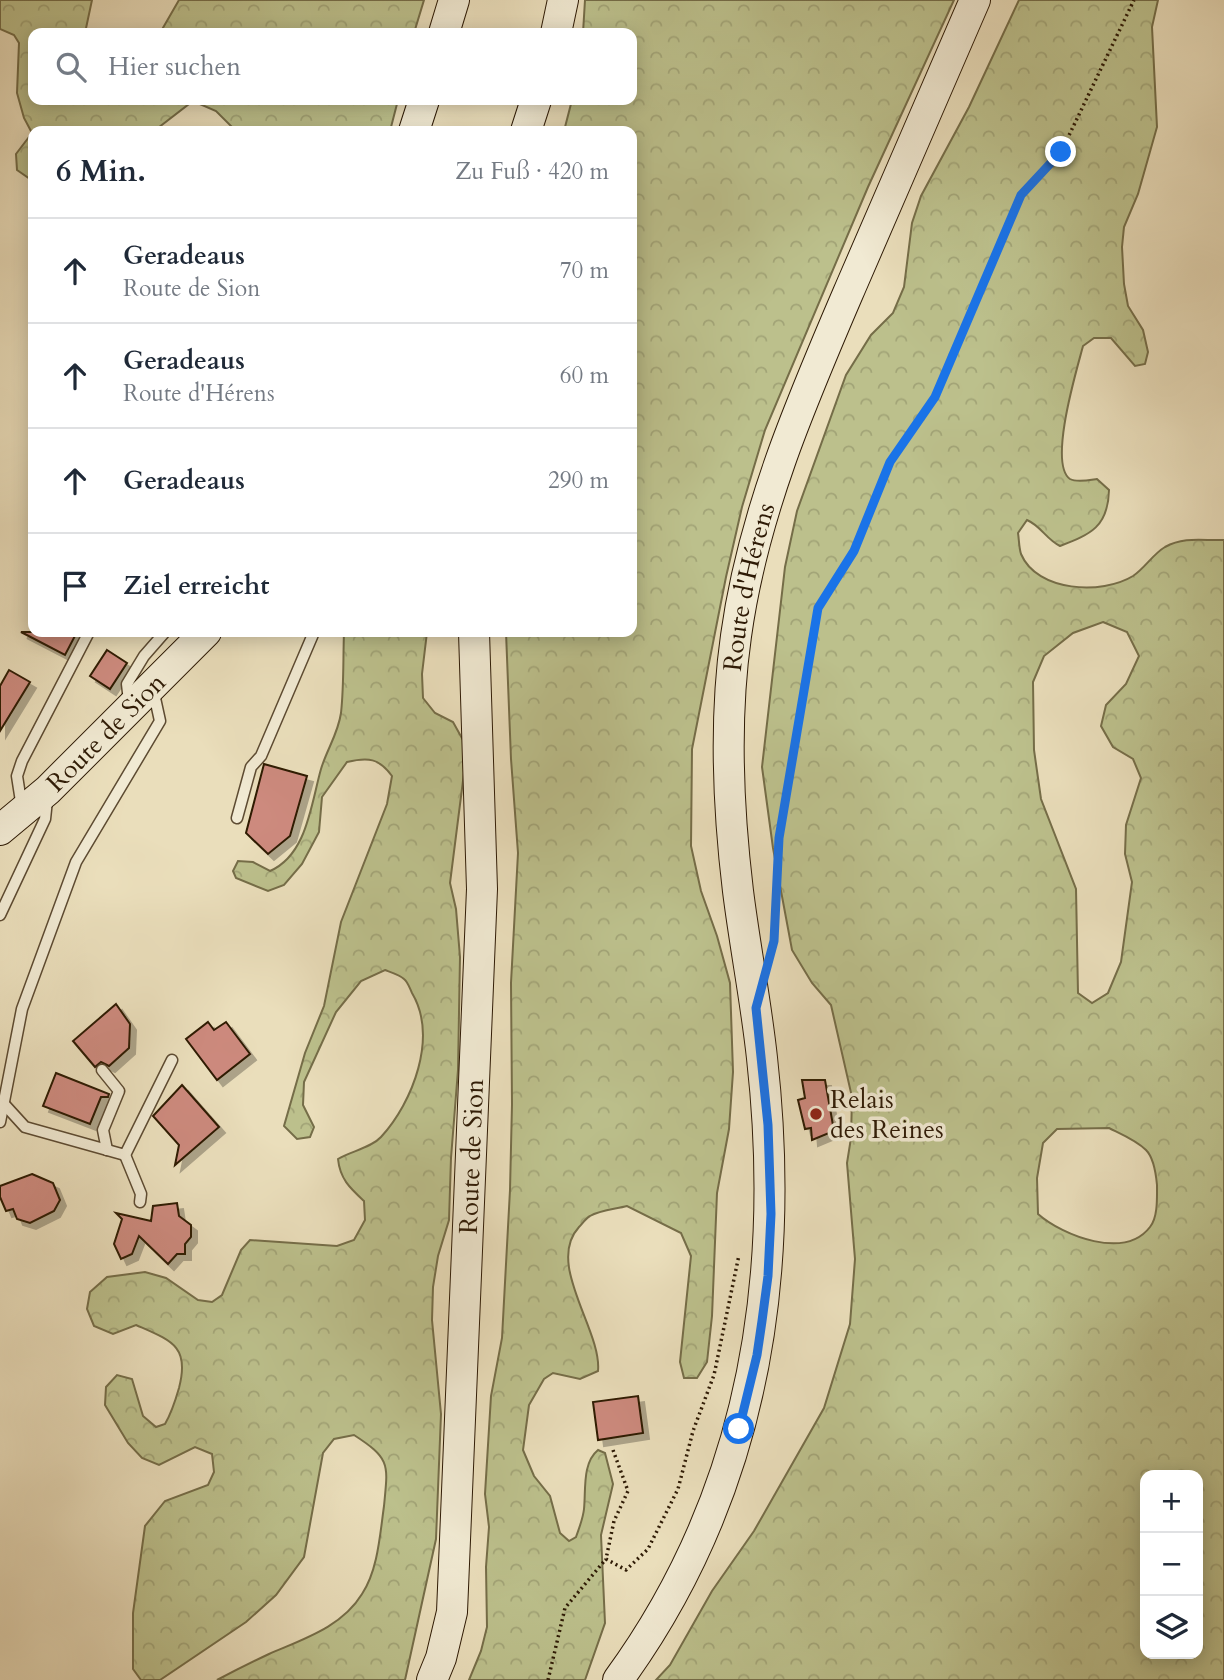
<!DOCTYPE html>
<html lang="de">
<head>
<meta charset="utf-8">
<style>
  body { margin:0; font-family:Cardo,serif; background:#f2f2f3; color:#1f2937 }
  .controls { position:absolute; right:21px; bottom:21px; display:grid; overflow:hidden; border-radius:14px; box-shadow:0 4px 18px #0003 }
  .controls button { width:63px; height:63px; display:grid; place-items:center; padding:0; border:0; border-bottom:2px solid #e0e1e3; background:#fff; color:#1f2937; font:35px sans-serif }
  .stop { position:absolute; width:21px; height:21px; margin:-16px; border:5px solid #1a73e8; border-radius:50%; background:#fff }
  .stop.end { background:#1a73e8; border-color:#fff; box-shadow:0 2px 7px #0008 }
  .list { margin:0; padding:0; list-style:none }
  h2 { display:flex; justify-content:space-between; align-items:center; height:91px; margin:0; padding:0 28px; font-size:30px }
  h2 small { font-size:23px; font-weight:400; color:#747a83 }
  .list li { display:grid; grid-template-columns:46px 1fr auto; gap:21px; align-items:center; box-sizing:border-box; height:105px; padding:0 28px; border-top:2px solid #e0e1e3 }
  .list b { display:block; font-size:26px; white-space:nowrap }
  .list p { margin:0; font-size:23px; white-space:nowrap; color:#747a83 }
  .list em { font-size:23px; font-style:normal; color:#747a83 }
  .icon { flex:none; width:38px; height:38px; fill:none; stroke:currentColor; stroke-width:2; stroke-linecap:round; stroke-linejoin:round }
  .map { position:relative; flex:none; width:1224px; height:1680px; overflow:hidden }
  .search { position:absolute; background:#fff; box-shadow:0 4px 18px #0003; left:28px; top:28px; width:609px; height:77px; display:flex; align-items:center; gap:18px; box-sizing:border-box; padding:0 24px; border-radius:14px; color:#747a83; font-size:26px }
  .panel { position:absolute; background:#fff; box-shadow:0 4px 18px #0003; left:28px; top:126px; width:609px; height:511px; border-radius:14px }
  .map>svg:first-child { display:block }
  .forest { fill:url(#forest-crowns); stroke:#756d48; stroke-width:2; fill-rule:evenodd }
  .building { fill:#cd8a7e; stroke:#2e1a05; stroke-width:2; filter:url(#shadow) }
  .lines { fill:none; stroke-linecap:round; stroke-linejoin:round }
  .service-casing { stroke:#5d4b32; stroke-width:13 }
  .secondary-casing { stroke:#2e1a05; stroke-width:32 }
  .path { stroke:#2e1a05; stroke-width:3.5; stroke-dasharray:2 3.5; stroke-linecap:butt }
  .service { stroke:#f1ead3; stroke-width:10 }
  .secondary { stroke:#f1ead3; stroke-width:30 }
  .route { stroke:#1a73e8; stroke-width:9 }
  .poi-dot { fill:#8f2418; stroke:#f1ead3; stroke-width:2.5 }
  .labels { text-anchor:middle; stroke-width:7; stroke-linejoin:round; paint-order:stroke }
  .street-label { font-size:26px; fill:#2e1a05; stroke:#f1ead3 }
  .poi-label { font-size:26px; fill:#2e1a05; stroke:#f1ead3; text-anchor:start }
</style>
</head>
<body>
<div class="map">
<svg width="1224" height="1680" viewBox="0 0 1224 1680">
  <defs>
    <pattern id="forest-crowns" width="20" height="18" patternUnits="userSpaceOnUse" patternTransform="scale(1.75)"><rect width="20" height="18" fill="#bcc08c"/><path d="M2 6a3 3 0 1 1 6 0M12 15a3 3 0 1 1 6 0" fill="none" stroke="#a2a477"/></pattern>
    <filter id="shadow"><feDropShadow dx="6" dy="6" stdDeviation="0" flood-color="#0004"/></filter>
  </defs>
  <rect width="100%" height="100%" fill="#eadebb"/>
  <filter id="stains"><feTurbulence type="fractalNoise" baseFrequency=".00286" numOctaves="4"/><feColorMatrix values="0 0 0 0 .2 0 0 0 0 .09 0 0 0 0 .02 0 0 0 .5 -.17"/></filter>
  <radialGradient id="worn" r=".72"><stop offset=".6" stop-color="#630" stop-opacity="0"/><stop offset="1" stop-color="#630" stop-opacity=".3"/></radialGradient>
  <g class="forest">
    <path d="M0,0h92l-7,33h-52v67h365l-8,31h-158l1,-3 -17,-17 -23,-10 -39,30h-121v50l-16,-11 -1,-16 16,-21 -8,-15 -7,-25 2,-50 -5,-8 -14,-6z"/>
    <path d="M179,0h245l-10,33h-254z"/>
    <path d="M585,0h369l-86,187 -103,243 -23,77 -16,70 -34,172 -1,97 10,45 16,45 13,47 3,89 -4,57 -12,64 -5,123 -5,46 -10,16h-13l-4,-16 11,-106 -10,-23 -54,-27c-11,3 -27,4 -37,10 -4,2 -8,8 -11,11 -34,37 23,103 19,144l-18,8 -27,-6 -9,6 -15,26 -6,45 11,26 16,20 10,37 9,8 7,-4c3,-9 7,-18 8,-28 2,-19 -2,-46 14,-59l7,3 8,31 -12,51 4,88 -20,57h-116l12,-29 6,-24 -1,-60 3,-40 -4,-33 6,-98 11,-58 8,-148 2,-86 -1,-121 7,-130 -7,-94 -5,-127h126v-501h-68l8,-31h60v-67h-49z"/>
    <path d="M1019,0h139l-6,27 5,100 -19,67 -14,33 -2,20 2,37 4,22 15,24 5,22 -3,12 -10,2 -24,-28h-17l-11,8c-6,23 -35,118 -13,133 7,4 20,1 27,0l12,11c-1,37 -18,44 -49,56 -14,-7 -19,-20 -33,-26l-9,13c1,6 1,15 3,21 16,38 81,41 112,22 12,-8 20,-22 32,-29 20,-11 39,-6 59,-7v1140h-568l14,-15 42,-74 42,-60 70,-123 26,-84 5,-65 -8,-96 4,-25 1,-41 -21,-92 -19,-22 -20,-33 -19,-102 -11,-81 23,-200 12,-56 49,-136 25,-40 22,-22 11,-26 8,-64 9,-27 48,-89zM1103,622l24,10 12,24 -13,28 -20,21 -5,21 12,21 20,12 8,19 -15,47 -1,29 7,28 -11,80 -13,31 -16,10 -14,-10 -2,-104 -35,-90 -7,-49 -1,-68 11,-26 29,-23zM1109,1128c12,6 27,12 37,22 8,8 10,24 11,35 0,13 1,32 -7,42 -25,33 -87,9 -112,-13l-1,-36 6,-35 14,-14zM1145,1475h53v179h-53z"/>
    <path d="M344,632h83l-5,42 1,24 12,15 18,9 10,18 1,33 -14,110 6,26 4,48 -2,113 -7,88 -2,62 -11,36 -5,31 -1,33 9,94 -5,125 -31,141h-188c17,-9 35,-18 52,-26 34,-15 73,-27 93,-60 16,-24 18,-60 22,-88 4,-42 7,-47 -30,-71l-20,4 -11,14 -19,104 -28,38 -30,27 -86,58h-19l-8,-11v-56l12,-87 20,-25 43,-16 6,-13 -2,-18 -17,-7 -36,18 -17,-7 -14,-15 -23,-38 1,-18 11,-12 15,4 11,37 13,11 9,-3c7,-12 10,-22 14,-36 11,-42 -7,-47 -43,-63l-23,9 -19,-8 -7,-17 3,-17 17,-15 38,-5 21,6 32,22 14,2 10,-7 19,-45 9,-10 87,6 17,-6 11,-20 -1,-19c-14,-13 -24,-22 -26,-42 13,-8 33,-11 43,-22 32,-35 57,-100 31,-144 -2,-4 -4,-11 -8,-14 -4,-4 -14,-7 -19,-9l-24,11 -25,31 -32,70 -1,23 11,22 -4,10 -13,2 -13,-13 21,-73 19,-47 17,-84 46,-118 5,-28c-13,-18 -24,-19 -45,-14l-25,35 -3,35 -17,32 -18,21 -16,6 -32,-13 -3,-7 5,-10 15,1 17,9c37,-16 41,-67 51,-102 6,-20 17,-35 20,-56 3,-27 2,-54 3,-81z"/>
  </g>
  <g class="building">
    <path d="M21,632h56l-12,23z"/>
    <path d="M107,650l20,13 -17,26 -20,-13z"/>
    <path d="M9,670l21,12 -30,49v-45z"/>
    <path d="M264,764l43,12 -17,60 -22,18 -22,-21z"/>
    <path d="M116,1004l14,20 -1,24 -20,18 -8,-4 -6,5 -22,-26z"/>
    <path d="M208,1022l6,8 12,-8 24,32 -33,26 -31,-41z"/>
    <path d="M56,1073l53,21 -1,3h-7l-11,27 -47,-18z"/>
    <path d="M802,1080h23l9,51 -22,9 -1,-12 -6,1 -7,-29 7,-2z"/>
    <path d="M182,1085l37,42 -44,38 4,-20 -26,-29z"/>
    <path d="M32,1174l21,9 7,17 -6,11 -24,12 -13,-4 -4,-10 -7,2 -6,-14v-11z"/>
    <path d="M177,1203l2,13 12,9v12l-6,7v10h-8l-9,10 -29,-28 -7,18 -11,5 -7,-15 8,-25 -6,-6 35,8 2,-15z"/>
    <path d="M638,1396l5,37 -45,7 -5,-38z"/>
  </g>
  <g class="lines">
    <g class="service-casing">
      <g id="service">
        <path d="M129,701l-2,-17 17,-28 21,-24"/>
        <path d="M22,808l-5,-32 5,-15 67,-129"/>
        <path d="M237,818l14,-51 10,-11 53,-124"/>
        <path d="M0,915l45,-96 2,-19"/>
        <path d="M102,1070l17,21 -16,39 4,20"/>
        <path d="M4,1104l21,23 100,28 47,-95"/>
        <path d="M0,1122l22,-113 54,-147 84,-141 -7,-32"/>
        <path d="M125,1155l16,39 -1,8"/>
      </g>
    </g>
    <g class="secondary-casing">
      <g id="secondary">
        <path d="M444,33l10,-33"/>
        <path d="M556,33l7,-33"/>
        <path d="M414,131l10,-31"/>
        <path d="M526,131l10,-31"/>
        <path id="s1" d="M0,830l48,-40 158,-158"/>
        <path id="s2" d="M432,1680l9,-22 11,-46 30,-723 -8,-257"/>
        <path id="s3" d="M618,1680c135,-185 169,-399 144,-622 -6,-56 -17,-111 -24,-167 -10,-83 -14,-171 -2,-255 17,-124 67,-238 116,-352 41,-95 82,-189 123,-284"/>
      </g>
    </g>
    <g class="path">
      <path d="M773,945l6,-107 39,-230 36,-57 36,-89 45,-65 86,-202 40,-43 73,-152"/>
      <path d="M613,1450l15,41 -14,30 -8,38 20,11 22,-21 30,-60 15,-58 21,-56 25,-120"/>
      <path d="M548,1680l17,-72 41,-49"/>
    </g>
    <use href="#service" class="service"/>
    <use href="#secondary" class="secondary"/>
  </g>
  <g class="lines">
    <path class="route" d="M739,1429l18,-74 5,-34 6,-45 3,-62 -3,-89 -12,-117 18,-67 5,-103 39,-230 36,-57 36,-89 45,-65 86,-202 40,-43"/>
  </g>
  <circle class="poi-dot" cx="816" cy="1114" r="7"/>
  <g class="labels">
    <g class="street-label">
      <text dy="9" stroke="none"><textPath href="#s3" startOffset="1129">Route d'Hérens</textPath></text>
      <text dy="9" stroke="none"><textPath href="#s1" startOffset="144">Route de Sion</textPath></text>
      <text dy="9" stroke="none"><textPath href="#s2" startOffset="527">Route de Sion</textPath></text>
    </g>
    <g class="poi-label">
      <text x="830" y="1108">Relais<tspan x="830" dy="30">des Reines</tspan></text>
    </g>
  </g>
  <rect width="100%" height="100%" filter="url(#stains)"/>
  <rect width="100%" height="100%" fill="url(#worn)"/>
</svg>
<div class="controls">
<button>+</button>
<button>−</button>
<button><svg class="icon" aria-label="layers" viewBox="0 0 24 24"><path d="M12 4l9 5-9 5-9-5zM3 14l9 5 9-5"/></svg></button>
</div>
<div class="stop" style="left:739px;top:1429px"></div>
<div class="stop end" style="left:1061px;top:152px"></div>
<div class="search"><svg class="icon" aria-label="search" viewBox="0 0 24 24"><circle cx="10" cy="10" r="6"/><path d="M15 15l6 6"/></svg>Hier suchen</div>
<section class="panel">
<h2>6 Min.<small>Zu Fuß · 420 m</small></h2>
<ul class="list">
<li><svg class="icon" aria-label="ahead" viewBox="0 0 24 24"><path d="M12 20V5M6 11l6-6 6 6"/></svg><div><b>Geradeaus</b><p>Route de Sion</p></div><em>70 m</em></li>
<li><svg class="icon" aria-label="ahead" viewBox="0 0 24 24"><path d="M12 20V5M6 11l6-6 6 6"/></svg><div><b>Geradeaus</b><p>Route d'Hérens</p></div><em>60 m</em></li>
<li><svg class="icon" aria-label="ahead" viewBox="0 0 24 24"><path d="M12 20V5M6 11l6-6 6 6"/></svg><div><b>Geradeaus</b></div><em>290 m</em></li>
<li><svg class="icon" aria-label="arrive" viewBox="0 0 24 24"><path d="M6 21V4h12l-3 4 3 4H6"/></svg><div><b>Ziel erreicht</b></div></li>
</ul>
</section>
</div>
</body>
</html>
